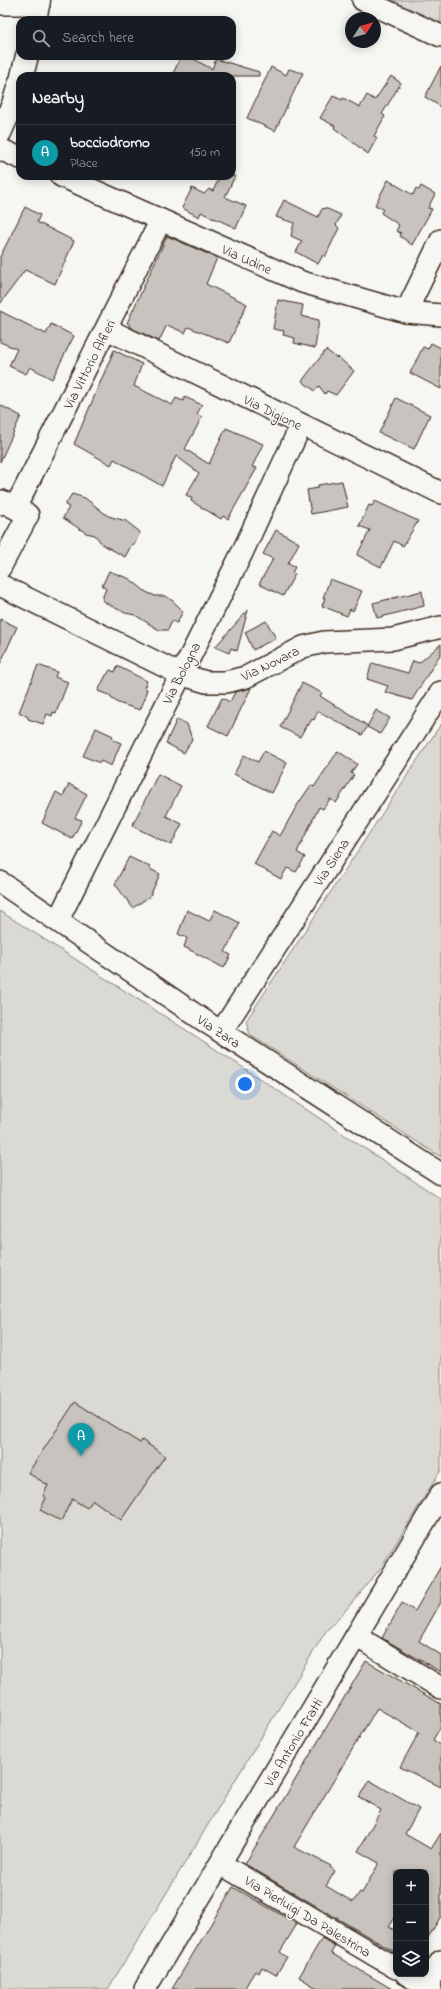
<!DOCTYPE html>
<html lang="en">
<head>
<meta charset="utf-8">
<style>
  body { margin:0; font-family:"Indie Flower",sans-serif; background:#242831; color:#f1f3f6 }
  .controls { position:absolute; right:12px; bottom:12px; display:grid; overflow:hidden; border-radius:8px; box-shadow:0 2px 10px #0003 }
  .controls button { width:36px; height:36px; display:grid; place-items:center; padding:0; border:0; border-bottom:1px solid #363941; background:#171b24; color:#f1f3f6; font:20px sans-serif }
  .compass { position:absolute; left:345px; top:12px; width:36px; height:36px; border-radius:50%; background:#171b24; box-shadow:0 2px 10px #0003; rotate:54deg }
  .you { position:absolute; left:245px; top:1084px; width:14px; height:14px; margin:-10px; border:3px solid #fff; border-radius:50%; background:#1a73e8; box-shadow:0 0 0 6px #1a73e833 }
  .badge { display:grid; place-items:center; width:26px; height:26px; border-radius:50%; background:#d1495b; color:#fff; font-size:13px; font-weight:700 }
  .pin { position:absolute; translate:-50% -33px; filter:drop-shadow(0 1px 2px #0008) }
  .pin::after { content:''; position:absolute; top:21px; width:14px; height:12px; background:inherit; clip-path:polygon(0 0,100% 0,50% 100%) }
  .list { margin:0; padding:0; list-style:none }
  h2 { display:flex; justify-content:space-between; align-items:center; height:52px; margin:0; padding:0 16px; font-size:17px }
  h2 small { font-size:13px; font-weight:400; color:#9ea1a6 }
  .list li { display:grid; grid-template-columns:26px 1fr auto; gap:12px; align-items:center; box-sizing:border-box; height:56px; padding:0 16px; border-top:1px solid #363941 }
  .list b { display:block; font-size:15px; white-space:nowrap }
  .list p { margin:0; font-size:13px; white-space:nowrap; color:#9ea1a6 }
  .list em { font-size:13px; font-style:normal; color:#9ea1a6 }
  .icon { flex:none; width:22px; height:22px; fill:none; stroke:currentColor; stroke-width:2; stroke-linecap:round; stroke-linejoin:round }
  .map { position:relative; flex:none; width:441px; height:1989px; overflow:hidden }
  .search { position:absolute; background:#171b24; box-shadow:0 2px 10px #0003; left:16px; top:16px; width:220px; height:44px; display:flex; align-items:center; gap:10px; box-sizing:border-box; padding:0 14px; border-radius:12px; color:#9ea1a6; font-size:15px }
  .panel { position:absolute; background:#171b24; box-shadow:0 2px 10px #0003; left:16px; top:72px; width:220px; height:108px; border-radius:12px }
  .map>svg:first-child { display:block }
  .green { fill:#dad9d3; stroke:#8a8278 }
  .building { fill:#c8c3be; stroke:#3b2a1e }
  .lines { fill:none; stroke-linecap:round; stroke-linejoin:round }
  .minor-casing { stroke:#3b2a1e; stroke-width:24 }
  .tertiary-casing { stroke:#3b2a1e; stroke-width:25 }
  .minor { stroke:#f6f6f2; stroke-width:21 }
  .tertiary { stroke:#f6f6f2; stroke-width:22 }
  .labels { text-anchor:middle; stroke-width:3; stroke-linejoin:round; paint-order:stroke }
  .street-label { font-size:14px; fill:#3b2a1e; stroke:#f6f6f2 }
</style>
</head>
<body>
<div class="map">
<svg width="441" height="1989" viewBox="0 0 441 1989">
  <rect width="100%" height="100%" fill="#f6f6f2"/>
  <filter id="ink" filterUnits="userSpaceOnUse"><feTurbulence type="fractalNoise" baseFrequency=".025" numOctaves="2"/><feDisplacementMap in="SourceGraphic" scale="8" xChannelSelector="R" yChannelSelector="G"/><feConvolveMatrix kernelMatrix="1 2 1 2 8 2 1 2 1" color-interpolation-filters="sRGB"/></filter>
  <g filter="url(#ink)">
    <g class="green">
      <path d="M370,0h71v29z"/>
      <path d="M441,724v433l-191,-122 -4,-14z"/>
      <path d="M0,911l200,128 241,160v271l-61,99 -40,48 -14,14 -218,358h-108z"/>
    </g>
    <g class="building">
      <path d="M181,56h7l24,13 4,-10 43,13v4h-87z"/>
      <path d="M441,66v41l-16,-10z"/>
      <path d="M271,67l15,8 3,-6 14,4 -28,58 -28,-13z"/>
      <path d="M391,76l10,7 -19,31 3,2 -11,20 3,2 -9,16 -34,-26 1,-2 -15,-8 13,-22 9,4 1,-2 17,9 7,-12 8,5z"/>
      <path d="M220,176h15l-10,21 21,9 -10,22 -22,-10v1l-13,-7 -2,5 -17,-9 10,-20 12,6 5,-5 4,2z"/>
      <path d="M388,180l25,15 3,-7 3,2 2,-4 14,8 -7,14 4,1 -20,36 -12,-9 1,-3 -5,-2 3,-6 -18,-12 2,-4 -8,-4z"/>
      <path d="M284,200l34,17 4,-8 3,-1 16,7 -5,10 3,3 -14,29 -2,-2 -5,9 -22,-12 6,-11 -11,-5 3,-13 -18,-6z"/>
      <path d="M25,207l15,8 -3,7 37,19 -19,43 -30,-14 -25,34v-47z"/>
      <path d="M167,236l50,22 -11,26 41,20 -18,39 -41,-16 -3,6 -18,-8 -8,16 -30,-14 1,-2 -3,-2z"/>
      <path d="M278,300l25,5 -2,11 18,4 -4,28 -21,-5 1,-5 -12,-3 1,-4 -11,-2z"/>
      <path d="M0,311l46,23 5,-10 23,12 -22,43 -22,-12 -4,7 -17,-8 8,-17 -17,-7z"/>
      <path d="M431,343l10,5v41l-31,-16 13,-26 5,2z"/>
      <path d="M114,350l28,14 -8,22 38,19 4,-7 7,3 2,-4 17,8 -5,9 5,3 -17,32 24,15 17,-36 37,16 -11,23 5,1 -29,51 -5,-3 -2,3 -30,-18 1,-3 -6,-3 13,-22 -23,-17 -14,30 -48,-27 -3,6 -37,-21z"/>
      <path d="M326,350l11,8 1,-1 16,14 -18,24 -9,-4 -2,3 -6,-8 -4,5 -13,-10z"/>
      <path d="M396,398l34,17 -16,34 -35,-16z"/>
      <path d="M0,405l21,11 -21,46z"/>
      <path d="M342,481l6,26 -37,7 -4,-24 11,-2v-3z"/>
      <path d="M72,494l13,4 23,18 18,5 14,11 -6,13 -2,-1 -7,13 -23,-13 -7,-9 -9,-2 -23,-15 6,-11 -4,-2z"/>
      <path d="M375,501l43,20 -15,25 -9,-5 -13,26 -24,-12 13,-25 -11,-4 10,-21 3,1z"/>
      <path d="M276,530l23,13 -11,21 7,3 -3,6 3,1 -12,22 -24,-12 14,-25 -10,-5z"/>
      <path d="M109,571l21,8 16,13 9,4h10l8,5 10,10 -6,12 -5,-2 -4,9h-9l-24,-15 -10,-2 -19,-10 -3,-3v-4l3,-7 -4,-3z"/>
      <path d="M330,579l32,12 -9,20 -3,-2 -3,7 -25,-10 3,-8h-2z"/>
      <path d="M422,591l2,15 -47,12 -4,-15z"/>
      <path d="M248,610l-11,41 -6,-3 -2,5 -14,-6z"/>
      <path d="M0,619l17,8 -17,37z"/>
      <path d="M266,621l10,17 -23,12 -8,-18z"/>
      <path d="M441,644v9l-29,47 -27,-8 3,-6 -21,-7 5,-16 36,10 5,-12 6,2z"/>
      <path d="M38,665l19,7 -2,5 13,5 -12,31 -3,-1 -1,4 -5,-2 -4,10 -15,-5v-2l-9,-5z"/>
      <path d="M117,666l30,15 -3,7 3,1 -2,7h1l-6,14 -22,-7 -7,-5v-2l-13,-5 8,-16h1l3,-5 5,2z"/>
      <path d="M302,683l20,10 -2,3 48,30 -6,9 -44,-24 -4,9 -2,-1 -4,7 -1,-2 -7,13 -20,-10z"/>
      <path d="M251,688l-23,48 -20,-10 14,-28 8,4 5,-10z"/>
      <path d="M376,710l14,8 -10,16 -13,-7z"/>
      <path d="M177,719l10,5 5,15 -8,14 -18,-10z"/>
      <path d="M96,728l17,8 -2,3 10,4 -10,23 -10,-5 -1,2 -17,-7z"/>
      <path d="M264,751l23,12 -15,30 -38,-19 10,-19 14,7z"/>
      <path d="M338,751l19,13 -6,9 3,2 -18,28 -6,-4 -7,10 -4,-2 -22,45 8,5 -9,15 -9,-4 -6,11 -27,-15 18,-33 8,5 16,-29 15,-22 3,2z"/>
      <path d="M158,774l23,12 -15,30 16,8 -11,21 -39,-19z"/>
      <path d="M69,784l18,10 -12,24 7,2 -10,19 -30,-16 14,-31 7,4z"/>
      <path d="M129,857l21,10v2l10,5 -10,22 -17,12 -18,-24z"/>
      <path d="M187,910l22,11 6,-11 25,13 -15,29 6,3 -7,13 -40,-21 3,-9 -9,-4z"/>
      <path d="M75,1402l65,41 2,-3 23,16 -44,64 -28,-20 -6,8 -15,-9 -11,22 -21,-11 6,-12 -3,-2 5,-11 -20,-12z"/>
      <path d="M441,1566v36l-22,39 22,14v17l-59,-34 20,-35 13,8z"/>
      <path d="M366,1661l75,43v22l-8,14 8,5v42l-41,-20 19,-35 -42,-24 -83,139 37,19 -1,1 5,4 -9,15 27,16 7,-10 2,1 17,-30 -21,-12 23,-41 -22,-13 10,-17 50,29 -14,25 26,15 10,-16v83l-15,25v-71l-1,2h-29v44l-7,11 7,4v22l-151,-89z"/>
      <path d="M233,1887l64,37 -17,28 7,5 -11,18 -14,-8 -3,6 -4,-2 -11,18h-72z"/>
      <path d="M322,1938l13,8 -4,7 61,36h-74l-19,-12z"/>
    </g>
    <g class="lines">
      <g class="minor-casing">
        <g id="minor">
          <path d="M363,0l78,36"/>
          <path d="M0,4h39"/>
          <path d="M0,149l20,9"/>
          <path d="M61,176l241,106 104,30 35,3"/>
          <path d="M406,312l35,-72"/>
          <path d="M107,329l334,164"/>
          <path d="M0,504l2,-3 26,14 -28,53"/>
          <path d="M15,508l146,-288"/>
          <path d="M0,585l180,89 26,8h20l20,-5 57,-30 21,-5 69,-3 48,-12"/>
          <path d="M0,882l209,142 232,150"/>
          <path d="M58,920l184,-367 59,-128"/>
          <path d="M221,1032l220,-340"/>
          <path d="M356,1636l85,52"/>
          <path d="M221,1864l175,104"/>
          <path d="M406,1974l25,15"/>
          <path d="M145,1989l296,-495"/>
          <path d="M424,1989l17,-28"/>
        </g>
      </g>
      <g class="tertiary-casing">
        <g id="tertiary">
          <path d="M35,20l4,-20"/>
          <path d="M22,76l5,-20"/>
          <path d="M0,133l13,-29 7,-22"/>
        </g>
      </g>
      <use href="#minor" class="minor"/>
      <use href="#tertiary" class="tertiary"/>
    </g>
  </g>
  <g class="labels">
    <g class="street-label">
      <text transform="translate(247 259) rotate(24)" y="5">Via Udine</text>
      <text transform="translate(89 364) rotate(-63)" y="5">Via Vittorio Alfieri</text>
      <text transform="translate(273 412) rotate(26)" y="5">Via Digione</text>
      <text transform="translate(270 663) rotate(-26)" y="5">Via Novara</text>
      <text transform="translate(181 673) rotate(-63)" y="5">Via Bologna</text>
      <text transform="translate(331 862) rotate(-57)" y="5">Via Siena</text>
      <text transform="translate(219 1031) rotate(33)" y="5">Via Zara</text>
      <text transform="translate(293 1742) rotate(-59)" y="5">Via Antonio Fratti</text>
      <text transform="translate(308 1916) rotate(31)" y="5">Via Pierluigi Da Palestrina</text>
    </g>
  </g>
</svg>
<div class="controls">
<button>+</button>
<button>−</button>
<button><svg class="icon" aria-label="layers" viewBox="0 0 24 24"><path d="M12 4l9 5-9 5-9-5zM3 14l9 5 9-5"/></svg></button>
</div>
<svg class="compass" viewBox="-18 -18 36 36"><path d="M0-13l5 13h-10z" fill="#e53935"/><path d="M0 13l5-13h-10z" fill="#9ea1a6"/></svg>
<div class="you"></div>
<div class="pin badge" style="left:81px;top:1456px;background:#0f9aa8">A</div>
<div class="search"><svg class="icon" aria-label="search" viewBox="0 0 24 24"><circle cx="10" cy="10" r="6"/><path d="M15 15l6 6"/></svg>Search here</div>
<section class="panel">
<h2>Nearby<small></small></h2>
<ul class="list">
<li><span class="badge" style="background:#0f9aa8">A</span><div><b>bocciodromo</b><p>Place</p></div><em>150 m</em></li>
</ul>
</section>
</div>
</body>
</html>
